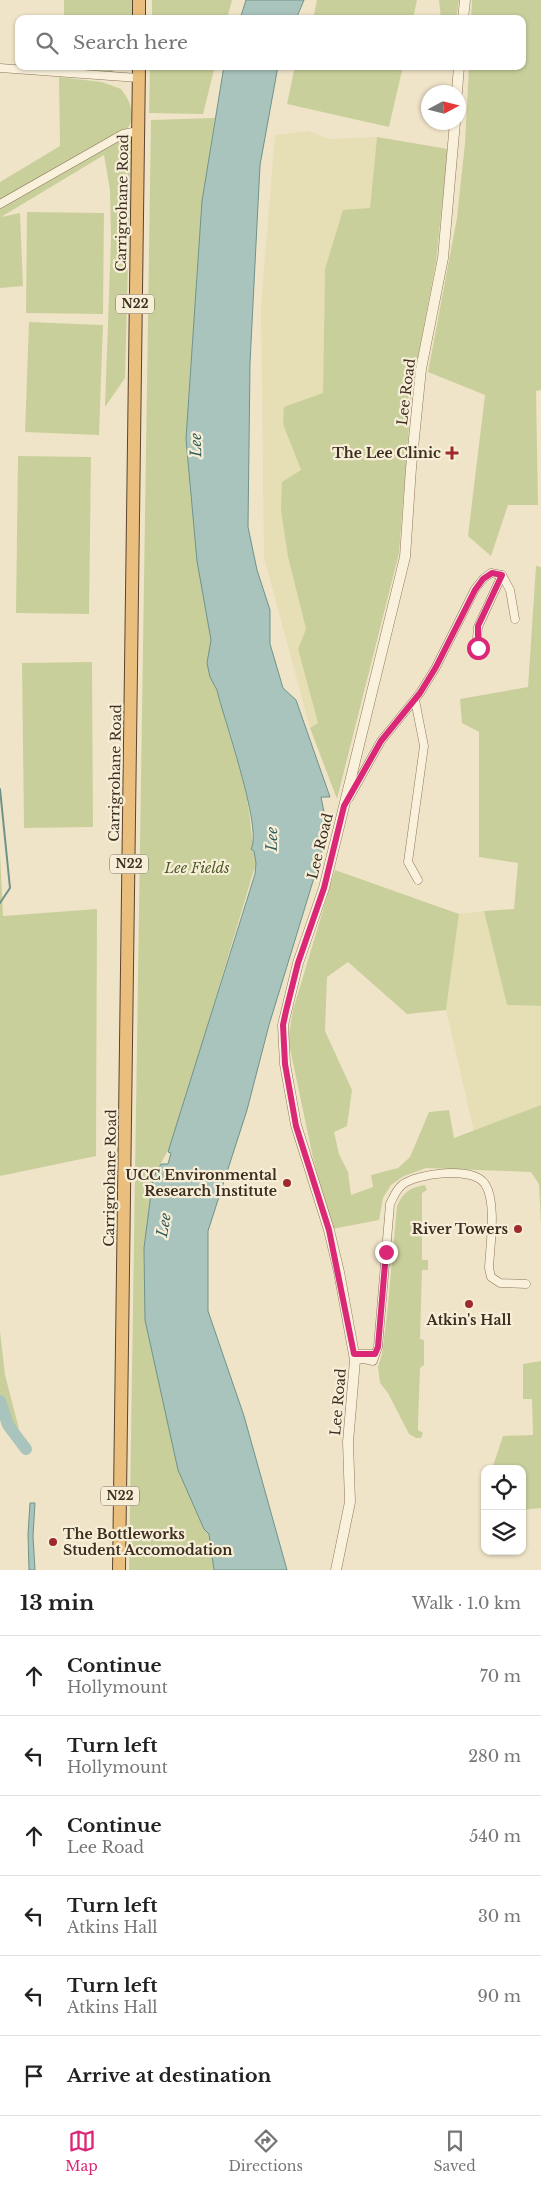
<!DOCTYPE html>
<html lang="en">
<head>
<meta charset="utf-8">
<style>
  body { margin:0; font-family:"Libre Baskerville",serif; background:#f2f2f2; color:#222 }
  .controls { position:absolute; right:15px; bottom:15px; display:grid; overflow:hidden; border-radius:10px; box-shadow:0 1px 4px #0004 }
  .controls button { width:45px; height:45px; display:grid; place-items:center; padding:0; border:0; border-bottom:1px solid #e0e0e0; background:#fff; color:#222; font:25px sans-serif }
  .compass { position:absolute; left:421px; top:85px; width:45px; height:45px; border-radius:50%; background:#fff; box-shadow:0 1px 4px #0004; rotate:83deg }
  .stop { position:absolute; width:15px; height:15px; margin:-11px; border:4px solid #db2777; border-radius:50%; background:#fff }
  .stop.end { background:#db2777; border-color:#fff; box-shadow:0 1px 5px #0008 }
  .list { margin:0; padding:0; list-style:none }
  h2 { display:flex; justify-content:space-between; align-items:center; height:65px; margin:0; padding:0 20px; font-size:21px }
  h2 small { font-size:16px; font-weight:400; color:#767676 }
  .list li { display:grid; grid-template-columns:32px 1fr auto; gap:15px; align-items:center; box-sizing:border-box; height:80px; padding:0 20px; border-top:1px solid #e0e0e0 }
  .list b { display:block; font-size:19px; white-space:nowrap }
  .list p { margin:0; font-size:16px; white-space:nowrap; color:#767676 }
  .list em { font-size:16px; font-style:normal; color:#767676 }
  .icon { flex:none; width:28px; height:28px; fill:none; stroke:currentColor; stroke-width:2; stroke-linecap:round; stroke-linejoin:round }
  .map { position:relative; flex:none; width:541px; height:1570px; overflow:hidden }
  .search { position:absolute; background:#fff; box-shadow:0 1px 4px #0004; left:15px; right:15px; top:15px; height:55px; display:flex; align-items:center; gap:12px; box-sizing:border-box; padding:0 18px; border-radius:10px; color:#767676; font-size:19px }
  .sheet { height:545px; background:#fff }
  nav { display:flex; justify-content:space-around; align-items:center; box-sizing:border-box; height:70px; border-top:1px solid #e0e0e0; background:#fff; font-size:14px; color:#767676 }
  nav a { display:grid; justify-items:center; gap:2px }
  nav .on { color:#db2777 }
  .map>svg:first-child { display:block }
  .farmland { fill:#e6deb5 }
  .green { fill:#c9cf9b }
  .water { fill:#a9c4bc; stroke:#6f938a }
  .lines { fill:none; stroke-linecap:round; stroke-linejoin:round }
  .stream { stroke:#6f938a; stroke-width:2 }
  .river { stroke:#a9c4bc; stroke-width:12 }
  .minor-casing { stroke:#8d765c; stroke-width:9 }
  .tertiary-casing { stroke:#8d765c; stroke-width:11 }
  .trunk-casing { stroke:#5b4430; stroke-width:14 }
  .minor { stroke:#faf1dc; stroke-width:8 }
  .tertiary { stroke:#faf1dc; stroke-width:10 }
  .trunk { stroke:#eabe7c; stroke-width:12 }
  .route { stroke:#db2777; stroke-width:6 }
  .poi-dot { fill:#9e2a2b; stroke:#f7eed8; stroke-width:2 }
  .labels { text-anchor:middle; stroke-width:4.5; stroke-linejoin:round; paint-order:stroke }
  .shield { fill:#f7eed8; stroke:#756857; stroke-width:1 }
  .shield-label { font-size:12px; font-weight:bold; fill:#3d2e20 }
  .street-label { font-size:14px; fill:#3d2e20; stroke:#f7eed8 }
  .poi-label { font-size:14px; font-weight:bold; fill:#3d2e20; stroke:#f7eed8; text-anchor:end }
  .park-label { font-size:14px; font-style:italic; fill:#4d5a26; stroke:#f7eed8 }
  .water-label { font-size:15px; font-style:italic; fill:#2f5d5a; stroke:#f7eed8 }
</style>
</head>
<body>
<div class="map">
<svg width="541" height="1570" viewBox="0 0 541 1570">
  <rect width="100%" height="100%" fill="#f0e4c8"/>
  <g class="farmland">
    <path d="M308,131l21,8 48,-2 -7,71 -45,61 -2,124 -40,31 18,46 -13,87 18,72 -8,20 20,74 -8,5 -46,-171 -3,-251 14,-171z"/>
    <path d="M484,911l23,94 34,1v99l-67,26 -28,-121 13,-96z"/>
  </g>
  <g class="green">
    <rect x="64" y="0" width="68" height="19"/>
    <path d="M152,0h80l-5,19h-75z"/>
    <path d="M317,0h100l-4,19h-100z"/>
    <path d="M439,0h20l-3,19h-15z"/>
    <path d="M472,0h69v390l-5,1 2,114h-30l-17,51 -23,-20 17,-141 -57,-23 29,-154 8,-75 4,-77h53v-47h-51z"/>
    <path d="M64,66h53l-5,6 -48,-3z"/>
    <path d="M150,66h65l-12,48 -54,-1z"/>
    <path d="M295,66h108l-14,61 -102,-23z"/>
    <path d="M59,77l43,5 19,7c9,11 16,28 6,40l-127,71v-18l60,-36z"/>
    <path d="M215,118l-13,83 -16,238 11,122 14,79 -4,23 3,14 7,13c8,34 20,67 28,100 6,25 6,49 11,73l-83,278 -20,37 -9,70v33l65,253 5,36h-85l22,-1450z"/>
    <path d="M126,137l5,1v12l-6,228 -20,29 6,-169 -1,-48 -6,-35 -103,62 19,-4 3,73 -23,2v-82l108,-62z"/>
    <path d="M377,137l71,12 -12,113 -24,126 -13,165 -62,246 -27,-71 8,-5 -20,-74 8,-20 -18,-72 -7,-47 1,-28 19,-12 -18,-46 1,-17 39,-14 2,-124 18,-59 27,-2z"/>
    <path d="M27,212l77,1 -1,101 -77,-1z"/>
    <path d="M29,322l74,3 -4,110 -74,-3z"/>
    <path d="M18,456l73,1 -2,157 -73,-1z"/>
    <path d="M536,566l5,1v439l-34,-1 -23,-94 30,-2 4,-46 -39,-6v-125l-17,-9 -2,-24 68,-12z"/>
    <path d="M92,662l1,165 -69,1 -2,-165z"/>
    <path d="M0,853l3,63 94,-7 -1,247 -96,20z"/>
    <path d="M335,870l124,44 -13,96 -39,4 -59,-52 -21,15 -2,54 27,59 -5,36 -13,6 5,22 9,18 3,23 22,-8 -2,-12 27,-7 12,-11 19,-45 20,-2 5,28 87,-33v121l-2,-42 -8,-12 -105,-4 -22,8 -13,9 -8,13 -4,22 -47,9 -19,-71 -25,-119 5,-29z"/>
    <path d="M425,1185l2,5 -5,3v67h6v10h-6l-2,69 4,1v25l-4,3 -2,56v6l5,3 -2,5h-5l-7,-4 -21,-41 -8,-10 -2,-16 4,-13 5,-39 10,-109c6,-14 14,-19 28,-21z"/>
    <path d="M0,1331l5,44 14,54 -19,-12z"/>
    <path d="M541,1361v147l-19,2v-41h-30l11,-33 30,-1 -1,-36h-9v-35z"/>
  </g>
  <g class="water">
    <path d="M246,0h58l-8,19h-56z"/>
    <path d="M224,66h54l-18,99 -10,198 -2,164 9,43 13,40v34l13,44 13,12 34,97h-9l7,35 -59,193 -22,85 -39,121v80l36,105 43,154h-73l-5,-36 -5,-5 -26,-59 -33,-150 -1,-72 9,-70 8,-14h7l3,-11 -3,-1 87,-278 1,-11 -2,-12 -3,-2c12,-20 -28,-132 -34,-159l-7,-13 -3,-14 4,-23 -14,-79 -11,-122 16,-238z"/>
    <path d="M30,1503h5l-2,33 2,34h-6l-1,-36z"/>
  </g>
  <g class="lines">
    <path class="stream" d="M0,789l10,99 -10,15"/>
    <path class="river" d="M0,1401l8,24 18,24"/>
    <g class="minor-casing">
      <g id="minor">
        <path d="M0,68l138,10"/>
        <path d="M0,204l123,-70 15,-3"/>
        <path d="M502,575l8,15 5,29"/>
        <path d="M415,700l9,46 -16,116 10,18"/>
        <path d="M349,798l32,-57 39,-48 16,-26 39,-78 8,-10 8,-6 11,2 -24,52 -1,12 2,16"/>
        <path d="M354,1354h21"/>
        <path d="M355,1360l9,-1 9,2 5,-14 12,-143c3,-6 6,-14 12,-19 15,-12 71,-19 83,-1 12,18 5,62 4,84l2,9 9,6 26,1"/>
      </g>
    </g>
    <g class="tertiary-casing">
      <g id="tertiary">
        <path d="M463,19l2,-19"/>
        <path d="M457,92l2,-26"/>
        <path d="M336,1570l14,-68 -2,-60 7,-82 -16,-88 -10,-42 -33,-105 -11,-61 -2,-39 15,-62 26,-75 81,-331 6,-89 10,-99 22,-111 12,-136"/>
      </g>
    </g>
    <g class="trunk-casing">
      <g id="trunk">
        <path d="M139,19v-19"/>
        <path d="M119,1570l20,-1504"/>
      </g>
    </g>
    <use href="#minor" class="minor"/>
    <use href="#tertiary" class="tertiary"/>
    <use href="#trunk" class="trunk"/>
  </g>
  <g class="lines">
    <path class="route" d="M386,1252l-8,95 -3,7h-21l-25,-124 -33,-104 -11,-62 -2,-39 3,-14 12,-48 26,-75 20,-82 37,-65 39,-48 16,-26 39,-77 8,-11 9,-6 10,2 -24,51v22"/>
  </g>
  <g class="poi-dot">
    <path d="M449.5 445.5h5v5h5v5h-5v5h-5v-5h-5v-5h5z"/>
    <circle cx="287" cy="1183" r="5"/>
    <circle cx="518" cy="1229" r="5"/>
    <circle cx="469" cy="1304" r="5"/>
    <circle cx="53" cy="1542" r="5"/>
  </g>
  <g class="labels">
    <g class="shield">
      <rect x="116" y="294.5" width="38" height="19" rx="4"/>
      <rect x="110" y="854.5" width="38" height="19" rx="4"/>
      <rect x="101" y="1486.5" width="38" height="19" rx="4"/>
    </g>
    <g class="shield-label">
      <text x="135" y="308">N22</text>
      <text x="129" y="868">N22</text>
      <text x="120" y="1500">N22</text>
    </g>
    <g class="street-label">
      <text transform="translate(122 203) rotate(-89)" y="5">Carrigrohane Road</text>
      <text transform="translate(406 392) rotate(-83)" y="5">Lee Road</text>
      <text transform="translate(115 773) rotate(-89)" y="5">Carrigrohane Road</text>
      <text transform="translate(320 846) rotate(-76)" y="5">Lee Road</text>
      <text transform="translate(110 1178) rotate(-89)" y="5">Carrigrohane Road</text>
      <text transform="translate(338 1402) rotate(-85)" y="5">Lee Road</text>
    </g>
    <g class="poi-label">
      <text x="441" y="458">The Lee Clinic</text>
      <text x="277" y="1180">UCC Environmental<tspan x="277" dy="16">Research Institute</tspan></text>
      <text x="508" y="1234">River Towers</text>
      <text x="469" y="1325" text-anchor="middle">Atkin's Hall</text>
      <text x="63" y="1539" text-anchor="start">The Bottleworks<tspan x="63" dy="16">Student Accomodation</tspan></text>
    </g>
    <g class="park-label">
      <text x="197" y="873">Lee Fields</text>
    </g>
    <g class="water-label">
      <text transform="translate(196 445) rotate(-91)" y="5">Lee</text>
      <text transform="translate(272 839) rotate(-89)" y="5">Lee</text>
      <text transform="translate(164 1225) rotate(-80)" y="5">Lee</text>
    </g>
  </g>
</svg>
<div class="controls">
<button><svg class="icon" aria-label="locate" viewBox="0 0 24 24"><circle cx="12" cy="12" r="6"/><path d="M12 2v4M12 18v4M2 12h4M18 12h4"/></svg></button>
<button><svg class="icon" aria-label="layers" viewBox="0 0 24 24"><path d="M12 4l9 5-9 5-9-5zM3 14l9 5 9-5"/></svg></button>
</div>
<svg class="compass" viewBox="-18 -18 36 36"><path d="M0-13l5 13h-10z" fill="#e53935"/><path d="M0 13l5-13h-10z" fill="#767676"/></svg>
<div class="stop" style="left:478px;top:648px"></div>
<div class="stop end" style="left:386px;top:1252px"></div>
<div class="search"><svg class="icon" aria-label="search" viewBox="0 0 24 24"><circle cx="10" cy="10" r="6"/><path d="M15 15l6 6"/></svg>Search here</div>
</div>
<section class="sheet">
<h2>13 min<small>Walk · 1.0 km</small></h2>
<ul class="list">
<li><svg class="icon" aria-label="ahead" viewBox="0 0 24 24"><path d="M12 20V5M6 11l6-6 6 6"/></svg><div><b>Continue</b><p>Hollymount</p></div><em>70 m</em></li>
<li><svg class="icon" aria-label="left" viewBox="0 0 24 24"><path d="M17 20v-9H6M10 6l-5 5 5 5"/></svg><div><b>Turn left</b><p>Hollymount</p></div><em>280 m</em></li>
<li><svg class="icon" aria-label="ahead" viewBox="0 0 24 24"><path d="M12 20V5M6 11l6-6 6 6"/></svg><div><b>Continue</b><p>Lee Road</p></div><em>540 m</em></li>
<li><svg class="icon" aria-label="left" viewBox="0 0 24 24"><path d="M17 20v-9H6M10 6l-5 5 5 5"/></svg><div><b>Turn left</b><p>Atkins Hall</p></div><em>30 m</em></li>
<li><svg class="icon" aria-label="left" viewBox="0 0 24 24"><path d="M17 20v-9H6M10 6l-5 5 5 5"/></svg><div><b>Turn left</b><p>Atkins Hall</p></div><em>90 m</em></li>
<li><svg class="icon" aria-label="arrive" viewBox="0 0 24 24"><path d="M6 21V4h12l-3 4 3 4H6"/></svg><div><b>Arrive at destination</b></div></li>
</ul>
</section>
<nav>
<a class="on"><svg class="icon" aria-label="map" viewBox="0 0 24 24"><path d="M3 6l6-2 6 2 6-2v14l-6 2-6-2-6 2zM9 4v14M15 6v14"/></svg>Map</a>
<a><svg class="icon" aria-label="directions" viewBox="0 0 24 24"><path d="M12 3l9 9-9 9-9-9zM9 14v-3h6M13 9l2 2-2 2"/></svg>Directions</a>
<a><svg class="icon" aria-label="saved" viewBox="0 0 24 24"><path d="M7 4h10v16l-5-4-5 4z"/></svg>Saved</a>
</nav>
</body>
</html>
